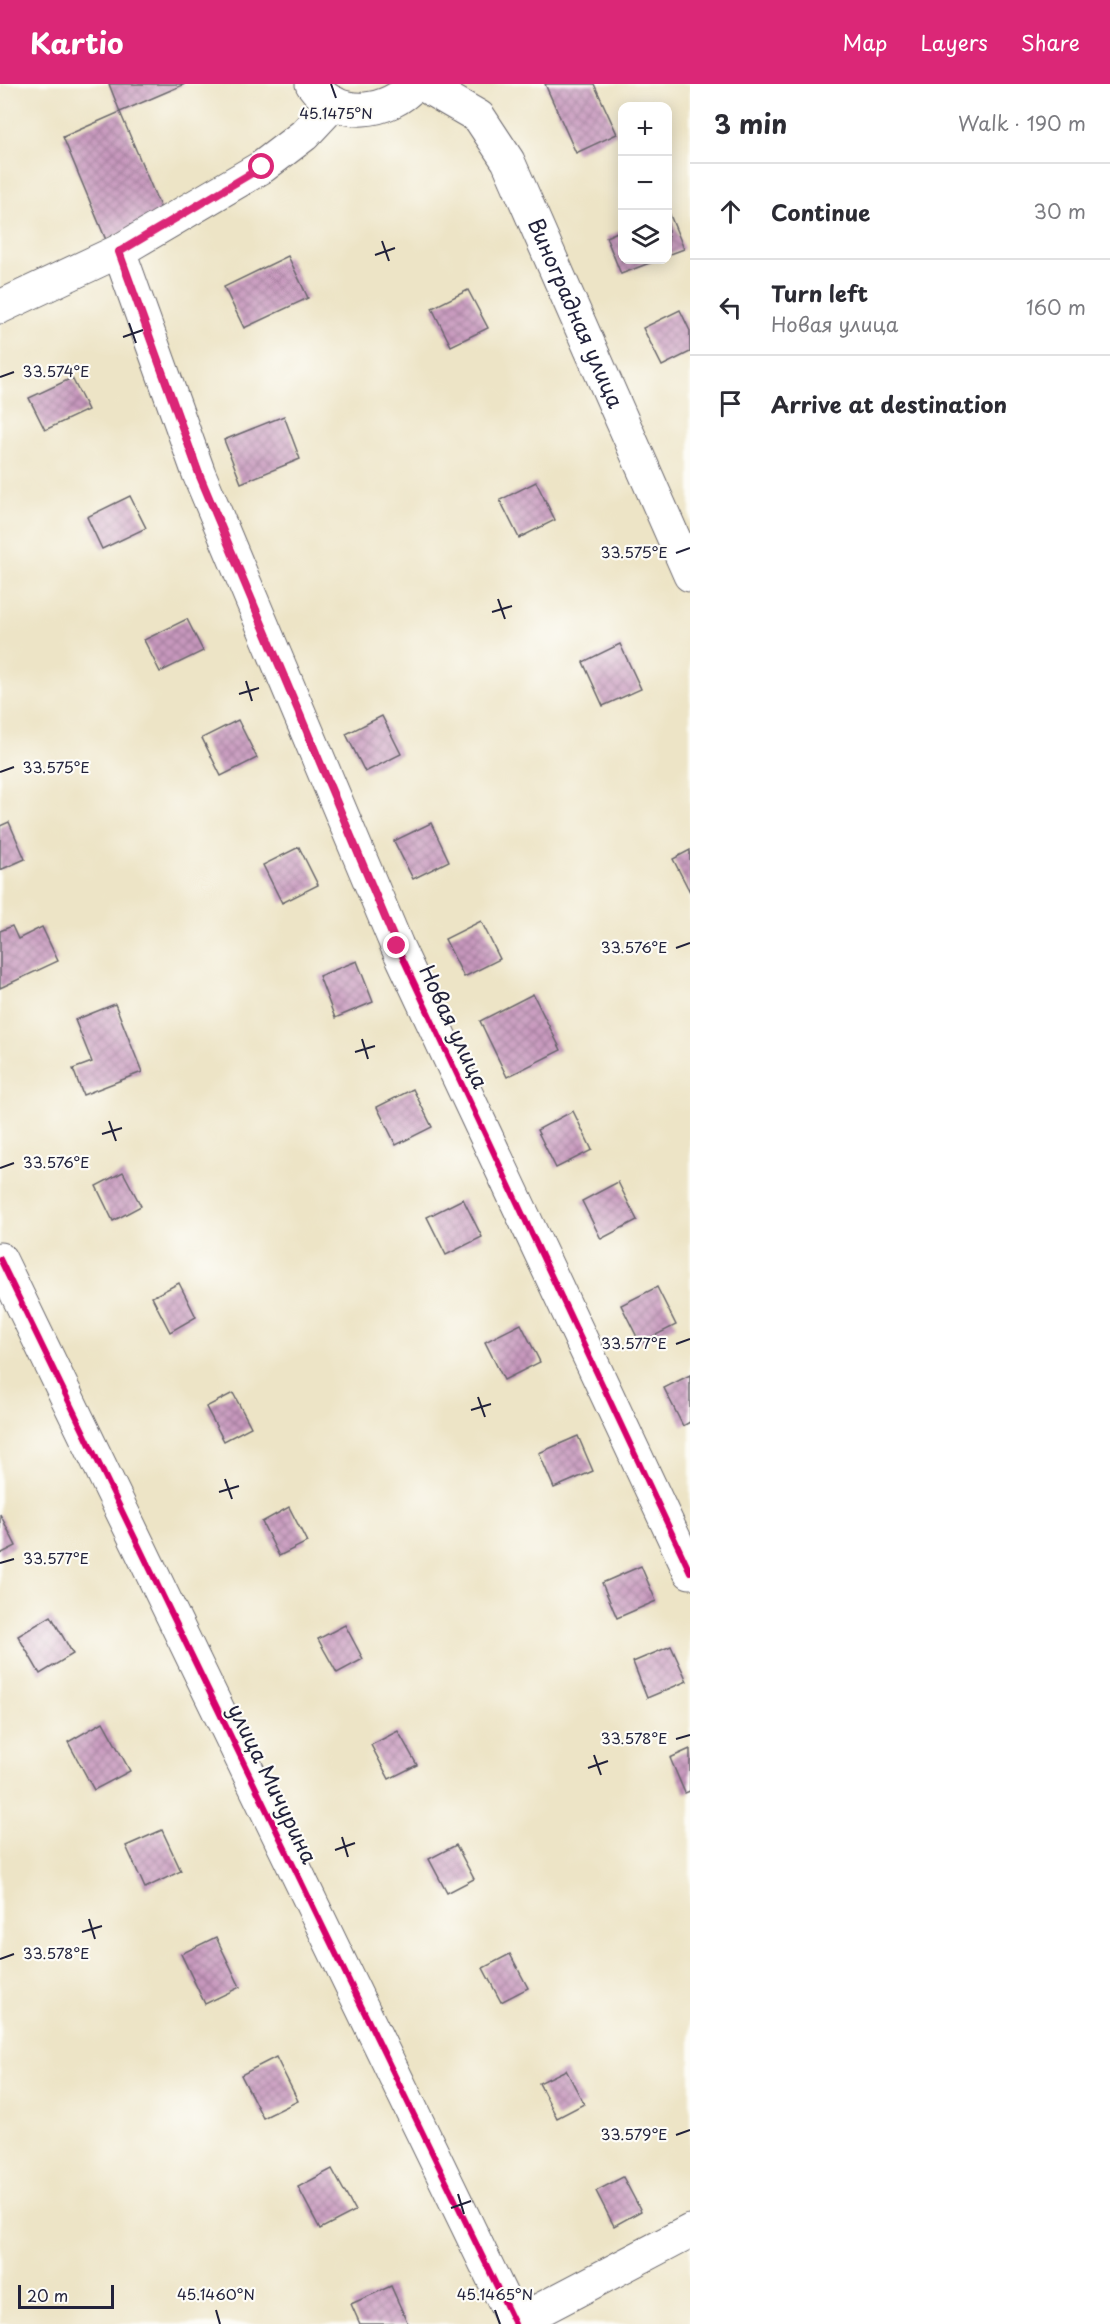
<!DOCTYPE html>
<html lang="en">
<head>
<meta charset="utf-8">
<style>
  body { margin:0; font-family:"Playpen Sans",sans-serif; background:#f7f7f7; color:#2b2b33 }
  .controls { position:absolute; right:18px; top:18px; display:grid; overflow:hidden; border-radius:12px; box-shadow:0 3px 15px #0003 }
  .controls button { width:54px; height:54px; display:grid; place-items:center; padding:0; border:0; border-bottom:2px solid #e1e1e2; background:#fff; color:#2b2b33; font:30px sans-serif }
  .scale { position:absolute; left:18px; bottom:15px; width:96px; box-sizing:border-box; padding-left:6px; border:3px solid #22223b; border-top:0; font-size:16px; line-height:21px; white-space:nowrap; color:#22223b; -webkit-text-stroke:4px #fdfcf7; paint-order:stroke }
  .stop { position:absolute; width:18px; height:18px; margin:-14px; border:4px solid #db2777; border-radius:50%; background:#fff }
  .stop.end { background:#db2777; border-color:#fff; box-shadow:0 2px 6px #0008 }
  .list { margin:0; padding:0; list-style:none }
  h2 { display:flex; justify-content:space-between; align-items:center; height:78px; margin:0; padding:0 24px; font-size:26px }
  h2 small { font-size:20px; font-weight:400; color:#7c7c81 }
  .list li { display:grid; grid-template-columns:39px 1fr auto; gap:18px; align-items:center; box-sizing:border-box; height:96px; padding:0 24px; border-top:2px solid #e1e1e2 }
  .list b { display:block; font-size:22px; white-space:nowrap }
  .list p { margin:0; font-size:20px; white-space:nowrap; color:#7c7c81 }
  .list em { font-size:20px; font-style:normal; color:#7c7c81 }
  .icon { flex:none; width:33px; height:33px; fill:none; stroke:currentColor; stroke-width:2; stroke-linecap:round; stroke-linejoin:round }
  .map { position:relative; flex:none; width:690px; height:2240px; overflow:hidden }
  header { display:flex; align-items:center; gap:36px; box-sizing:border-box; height:84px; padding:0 30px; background:#db2777; color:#fff }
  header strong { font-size:28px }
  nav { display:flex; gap:33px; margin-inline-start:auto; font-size:21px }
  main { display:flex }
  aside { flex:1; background:#fff }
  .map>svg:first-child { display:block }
  .building { fill:url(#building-cross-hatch) }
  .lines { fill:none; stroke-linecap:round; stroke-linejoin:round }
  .minor-casing { stroke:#69666c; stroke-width:35 }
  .minor { stroke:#fff; stroke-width:33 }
  .cycleway-casing { stroke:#fdfcf7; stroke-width:10 }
  .cycleway { stroke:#d6006c; stroke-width:6 }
  .route { stroke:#db2777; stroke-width:8 }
  .ticks { fill:none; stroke:#22223b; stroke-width:2 }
  .labels { text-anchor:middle; stroke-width:4.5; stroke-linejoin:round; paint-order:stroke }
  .street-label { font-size:21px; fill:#22223b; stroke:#fdfcf7 }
  .ticks-label { font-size:15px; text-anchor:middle; fill:#22223b; stroke:#fdfcf7; stroke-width:4.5; stroke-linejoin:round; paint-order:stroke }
</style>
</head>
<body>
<header>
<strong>Kartio</strong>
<nav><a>Map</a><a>Layers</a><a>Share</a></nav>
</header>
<main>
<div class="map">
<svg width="690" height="2240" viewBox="0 0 690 2240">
  <defs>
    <pattern id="building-cross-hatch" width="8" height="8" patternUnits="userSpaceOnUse" patternTransform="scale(1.5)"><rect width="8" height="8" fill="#c798bd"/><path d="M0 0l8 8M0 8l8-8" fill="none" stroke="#a17c9b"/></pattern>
  </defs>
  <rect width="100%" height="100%" fill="#fdfcf7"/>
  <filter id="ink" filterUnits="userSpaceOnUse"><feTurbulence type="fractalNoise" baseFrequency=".0167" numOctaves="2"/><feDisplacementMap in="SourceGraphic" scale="12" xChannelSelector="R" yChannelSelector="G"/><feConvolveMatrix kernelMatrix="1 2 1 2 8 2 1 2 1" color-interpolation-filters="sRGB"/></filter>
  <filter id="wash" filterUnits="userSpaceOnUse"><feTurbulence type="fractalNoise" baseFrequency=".008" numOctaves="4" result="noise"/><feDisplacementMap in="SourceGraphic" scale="24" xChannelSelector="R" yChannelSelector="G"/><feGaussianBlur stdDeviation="1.35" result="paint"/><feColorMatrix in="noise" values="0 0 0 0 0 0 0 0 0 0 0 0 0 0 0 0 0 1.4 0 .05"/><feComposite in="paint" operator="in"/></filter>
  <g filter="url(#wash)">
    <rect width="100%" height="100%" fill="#ede4c6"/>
    <g id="blocks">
      <g class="building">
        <path d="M109,0h76l-65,28z"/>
        <path d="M545,0h49l23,50 -41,19z"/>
        <path d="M120,28l44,104 -58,24 -43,-103z"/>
        <path d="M668,126l16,39 -16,6z"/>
        <path d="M622,146v30h35l-36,14 -15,-37z"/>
        <path d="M288,172l20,42 -64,30 -20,-41z"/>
        <path d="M468,206l20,38 -37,18 -19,-38z"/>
        <path d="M680,226l10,21v21l-28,14 -19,-38z"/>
        <path d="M72,294l16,32 -43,20 -16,-32z"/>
        <path d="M284,332l16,43 -59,24 -17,-43z"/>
        <path d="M536,398l19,38 -36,18 -19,-38z"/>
        <path d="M130,412l16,32 -44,21 -15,-32z"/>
        <path d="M187,535l16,32 -43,21 -16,-32z"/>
        <path d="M620,560l21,45 -38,17 -20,-44z"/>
        <path d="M382,632l19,38 -36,18 -19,-38z"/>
        <path d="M238,636l19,38 -36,18 -19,-38z"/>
        <path d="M9,738l16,37 -25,11v-44z"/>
        <path d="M431,739l18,38 -36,18 -19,-38z"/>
        <path d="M299,763l19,38 -36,18 -19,-38z"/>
        <path d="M690,766v42l-17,-33z"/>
        <path d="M481,837l19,38 -36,18 -19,-38z"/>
        <path d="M12,842l6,13 24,-12 16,34 -58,27v-57z"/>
        <path d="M357,877l16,41 -38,16 -16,-42z"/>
        <path d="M533,910l28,56 -54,27 -27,-56z"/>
        <path d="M115,920l27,68 -59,23 -10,-26 19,-7 -17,-42z"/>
        <path d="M413,1005l19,38 -36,18 -19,-38z"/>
        <path d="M573,1027l19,39 -36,18 -19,-38z"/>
        <path d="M123,1088l18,34 -28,15 -17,-35z"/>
        <path d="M618,1098l19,38 -36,19 -19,-38z"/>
        <path d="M463,1115l19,38 -36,18 -19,-38z"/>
        <path d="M179,1199l17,34 -26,15 -18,-35z"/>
        <path d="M657,1203l19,38 -36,18 -19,-38z"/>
        <path d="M521,1240l19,38 -36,18 -19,-38z"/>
        <path d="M690,1291v47l-7,4 -19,-38z"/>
        <path d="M233,1309l18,34 -27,14 -18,-34z"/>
        <path d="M578,1352l15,35 -39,17 -15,-35z"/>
        <path d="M289,1423l18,35 -28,14 -17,-34z"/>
        <path d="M0,1430l16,32 -16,8z"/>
        <path d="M641,1482l15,35 -39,17 -15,-35z"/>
        <path d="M51,1532l22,38 -33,20 -22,-38z"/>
        <path d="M345,1541l18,34 -26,14 -19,-34z"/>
        <path d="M671,1562l16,35 -40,17 -14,-36z"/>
        <path d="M103,1638l27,49 -36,19 -26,-48z"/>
        <path d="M398,1647l19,34 -28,14 -18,-34z"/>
        <path d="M690,1665v42l-5,2 -15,-35z"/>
        <path d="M162,1746l19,41 -36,17 -19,-42z"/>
        <path d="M456,1761l18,34 -27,14 -18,-34z"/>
        <path d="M216,1853l24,50 -35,17 -24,-50z"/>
        <path d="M510,1870l18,34 -27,14 -18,-34z"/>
        <path d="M276,1973l22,44 -35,17 -22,-43z"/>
        <path d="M566,1986l18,34 -27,14 -18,-35z"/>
        <path d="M332,2085l23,42 -35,18 -22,-42z"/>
        <path d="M623,2093l18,34 -27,15 -18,-35z"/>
        <path d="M391,2202l17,38h-48l-9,-20z"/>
      </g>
    </g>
  </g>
  <g filter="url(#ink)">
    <use href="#blocks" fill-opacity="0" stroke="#69666c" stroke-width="1.5"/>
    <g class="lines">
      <g class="minor-casing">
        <g id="minor">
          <path d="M312,0c26,37 76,30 103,0"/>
          <path id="s1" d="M422,0l57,33 29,44 182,414"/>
          <path d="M119,167l80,223 198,472 293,626"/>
          <path d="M0,223l119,-56 143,-84 42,-32 30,-32"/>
          <path d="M0,1175l515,1065"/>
          <path d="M515,2239l175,-92"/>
        </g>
      </g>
      <use href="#minor" class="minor"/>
      <g class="cycleway-casing">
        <g id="cycleway">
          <path d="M119,167l80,223 198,472 293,626"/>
          <path d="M0,1175l515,1065"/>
        </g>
      </g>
      <use href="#cycleway" class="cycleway"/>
    </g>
  </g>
  <g class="lines" filter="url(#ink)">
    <path class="route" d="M262,83l-143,85 80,222 198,472"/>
  </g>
  <path class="ticks" d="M331,0l5,14M382,157l7,20M375,171l20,-7M129,239l7,20M123,253l20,-7M0,293l14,-5M676,469l14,-5M498,515l7,20M492,528l20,-6M246,597l6,20M239,610l20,-6M0,688l14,-5M676,864l14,-5M362,955l6,20M355,968l20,-6M109,1037l7,20M102,1050l20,-6M0,1084l14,-5M676,1260l14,-5M478,1313l7,20M471,1326l20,-6M225,1395l7,20M219,1408l20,-6M0,1479l14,-4M676,1655l14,-4M594,1671l7,20M588,1684l20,-7M342,1753l6,20M335,1766l20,-7M89,1835l6,20M82,1848l20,-6M0,1875l14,-5M676,2051l14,-5M458,2110l6,20M451,2124l20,-7M216,2226l4,14M495,2226l5,14"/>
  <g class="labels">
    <g class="street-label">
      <text dy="7" stroke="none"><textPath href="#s1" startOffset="285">Виноградная улица</textPath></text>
      <text transform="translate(453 943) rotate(65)" y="7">Новая улица</text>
      <text transform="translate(272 1700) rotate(64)" y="7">улица Мичурина</text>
    </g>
  </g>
  <g class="ticks-label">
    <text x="336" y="35">45.1475°N</text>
    <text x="56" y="293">33.574°E</text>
    <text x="634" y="474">33.575°E</text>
    <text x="56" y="689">33.575°E</text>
    <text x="634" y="869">33.576°E</text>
    <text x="56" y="1084">33.576°E</text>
    <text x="634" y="1265">33.577°E</text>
    <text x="56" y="1480">33.577°E</text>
    <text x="634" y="1660">33.578°E</text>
    <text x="56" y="1875">33.578°E</text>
    <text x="634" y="2056">33.579°E</text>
    <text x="216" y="2216">45.1460°N</text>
    <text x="495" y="2216">45.1465°N</text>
  </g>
</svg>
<div class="controls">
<button>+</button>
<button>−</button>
<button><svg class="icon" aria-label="layers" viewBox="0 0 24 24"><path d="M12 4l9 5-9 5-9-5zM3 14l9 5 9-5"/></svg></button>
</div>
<div class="scale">20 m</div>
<div class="stop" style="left:262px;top:83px"></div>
<div class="stop end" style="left:397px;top:862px"></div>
</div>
<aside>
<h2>3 min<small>Walk · 190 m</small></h2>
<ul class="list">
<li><svg class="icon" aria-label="ahead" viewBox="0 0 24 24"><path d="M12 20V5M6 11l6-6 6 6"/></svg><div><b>Continue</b></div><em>30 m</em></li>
<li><svg class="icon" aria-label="left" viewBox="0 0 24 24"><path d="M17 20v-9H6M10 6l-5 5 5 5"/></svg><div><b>Turn left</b><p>Новая улица</p></div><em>160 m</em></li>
<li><svg class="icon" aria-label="arrive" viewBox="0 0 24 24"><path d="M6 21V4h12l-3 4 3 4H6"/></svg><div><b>Arrive at destination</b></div></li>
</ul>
</aside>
</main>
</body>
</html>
